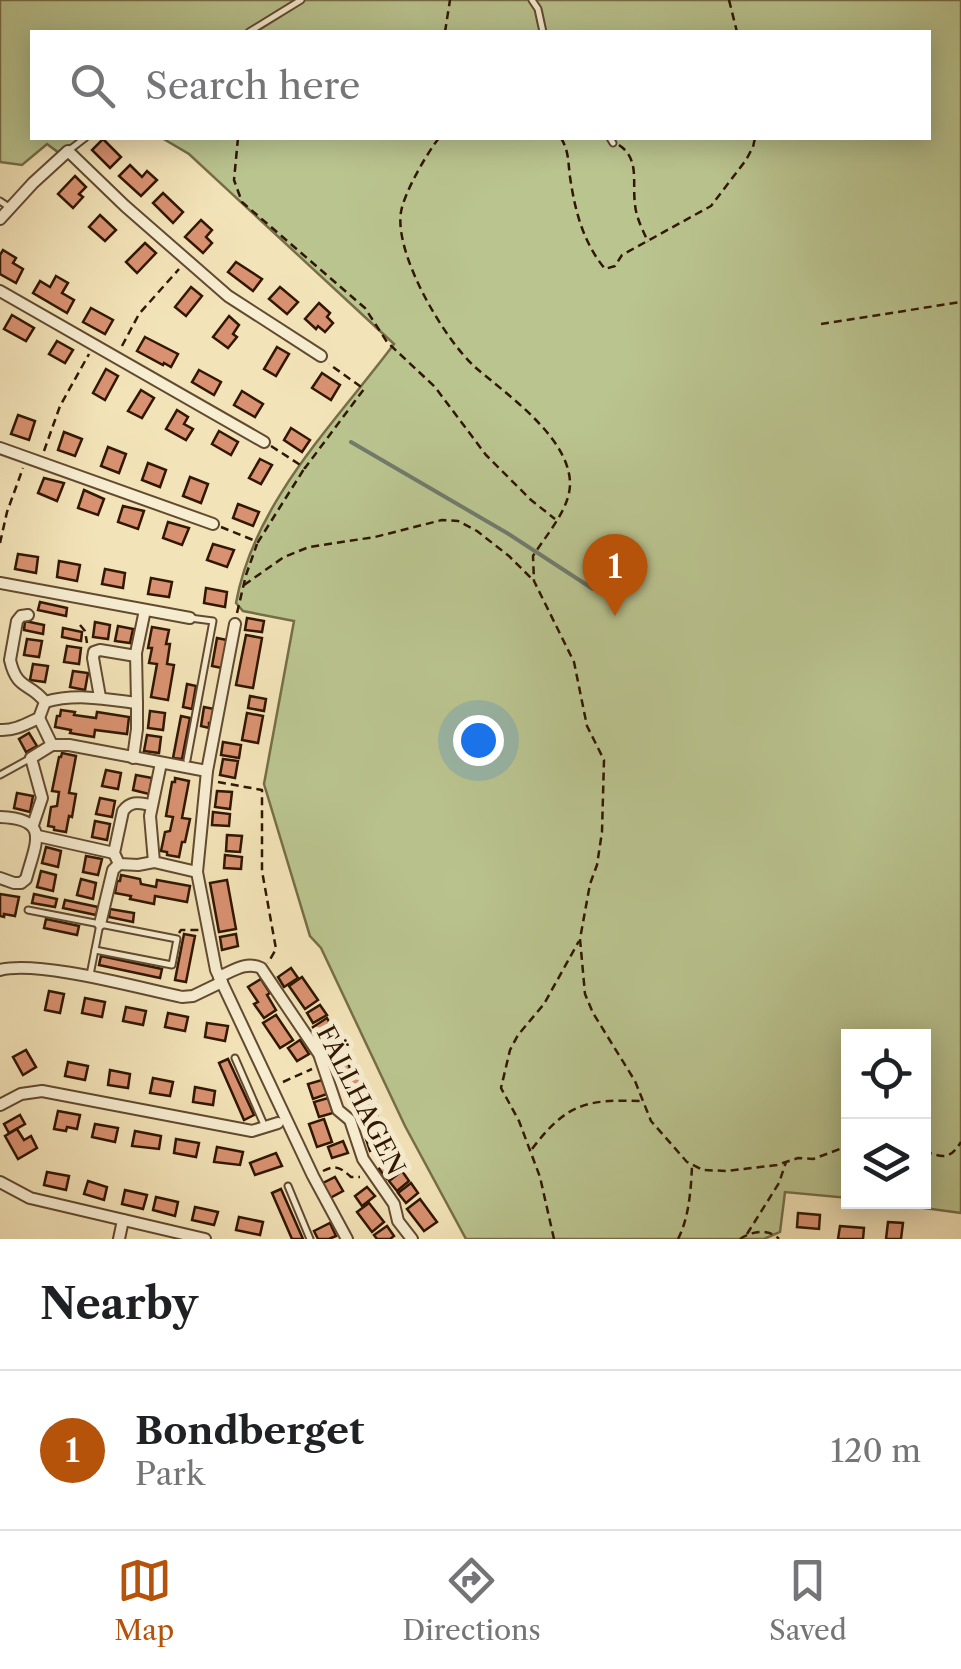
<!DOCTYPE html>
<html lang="en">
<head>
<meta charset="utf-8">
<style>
  body { margin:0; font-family:"Libre Caslon Text",serif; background:#f6f6f6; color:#202124 }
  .controls { position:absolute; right:30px; bottom:30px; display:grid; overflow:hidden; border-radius:0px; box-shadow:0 5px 25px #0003 }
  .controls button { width:90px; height:90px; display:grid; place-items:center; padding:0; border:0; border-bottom:2px solid #e0e0e0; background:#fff; color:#202124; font:50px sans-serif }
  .you { position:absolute; left:478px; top:740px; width:35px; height:35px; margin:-25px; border:8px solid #fff; border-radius:50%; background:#1a73e8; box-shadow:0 0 0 15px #1a73e833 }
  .badge { display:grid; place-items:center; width:65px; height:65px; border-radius:50%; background:#b45309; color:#fff; font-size:32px; font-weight:700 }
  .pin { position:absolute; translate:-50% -82px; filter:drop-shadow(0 2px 5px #0008) }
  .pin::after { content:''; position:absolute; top:52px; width:35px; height:30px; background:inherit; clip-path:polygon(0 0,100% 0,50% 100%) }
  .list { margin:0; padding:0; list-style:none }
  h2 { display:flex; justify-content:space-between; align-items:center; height:130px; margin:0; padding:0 40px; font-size:42px }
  h2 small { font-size:32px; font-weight:400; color:#757577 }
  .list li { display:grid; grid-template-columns:65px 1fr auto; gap:30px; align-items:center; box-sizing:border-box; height:160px; padding:0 40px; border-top:2px solid #e0e0e0 }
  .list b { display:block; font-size:38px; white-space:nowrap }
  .list p { margin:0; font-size:32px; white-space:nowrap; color:#757577 }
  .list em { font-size:32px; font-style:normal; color:#757577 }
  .icon { flex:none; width:55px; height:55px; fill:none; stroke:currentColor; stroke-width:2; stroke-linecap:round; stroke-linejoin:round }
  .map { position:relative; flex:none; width:961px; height:1239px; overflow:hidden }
  .search { position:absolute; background:#fff; box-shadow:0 5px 25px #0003; left:30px; right:30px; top:30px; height:110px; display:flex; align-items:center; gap:25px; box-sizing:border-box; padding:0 35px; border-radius:0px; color:#757577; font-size:38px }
  .sheet { height:290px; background:#fff }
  nav { display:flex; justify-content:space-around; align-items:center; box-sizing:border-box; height:140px; border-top:2px solid #e0e0e0; background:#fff; font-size:28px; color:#757577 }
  nav a { display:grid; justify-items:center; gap:5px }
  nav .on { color:#b45309 }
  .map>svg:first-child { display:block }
  .green { fill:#bac48f; stroke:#766e48; stroke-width:2.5 }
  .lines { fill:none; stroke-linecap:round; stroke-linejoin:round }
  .stream { stroke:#717b6b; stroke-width:4 }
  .building { fill:#d99271; stroke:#311702; stroke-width:2.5 }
  .service-casing { stroke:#624a30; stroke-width:9 }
  .minor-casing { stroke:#624a30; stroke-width:14 }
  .path { stroke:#311702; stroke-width:2.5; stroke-dasharray:8 5; stroke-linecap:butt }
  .service { stroke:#f7edd1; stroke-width:5 }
  .minor { stroke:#f7edd1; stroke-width:10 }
  .labels { text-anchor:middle; stroke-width:10; stroke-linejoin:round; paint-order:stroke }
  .street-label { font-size:25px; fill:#311702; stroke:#f7edd1 }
</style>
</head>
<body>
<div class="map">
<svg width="961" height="1239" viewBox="0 0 961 1239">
  <rect width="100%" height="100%" fill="#f3e3b8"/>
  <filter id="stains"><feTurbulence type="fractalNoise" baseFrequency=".002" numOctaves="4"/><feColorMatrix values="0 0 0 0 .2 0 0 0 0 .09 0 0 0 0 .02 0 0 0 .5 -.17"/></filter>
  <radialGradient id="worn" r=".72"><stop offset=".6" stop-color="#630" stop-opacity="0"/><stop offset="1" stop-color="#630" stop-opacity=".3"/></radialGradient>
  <path class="green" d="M0,0h961v1213l-81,-11h44v-166h-76v162l-63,-6 -5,40 -16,7h-298l-61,-113 -84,-178 -11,-12 -46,-152 30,-163 -51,-10 -7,-8c18,-101 99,-180 158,-259l-205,-190 -27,-16h766v-106h-896v106h54l-20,20 -19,-14 -25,21 -22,-3z"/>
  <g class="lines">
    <path class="stream" d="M351,442l156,91 86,56"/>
  </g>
  <g class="building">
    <path d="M103,139l18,18 -11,11 -18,-18z"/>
    <path d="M130,165l12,12 5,-6 10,9 -16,16 -22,-20z"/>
    <path d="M75,176l11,11 -7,7 4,3 -10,11 -15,-14z"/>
    <path d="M163,193l20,19 -10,11 -20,-20z"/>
    <path d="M100,215l16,15 -11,11 -16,-14z"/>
    <path d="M201,220l11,10 -6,7 6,6 -9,10 -18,-16z"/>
    <path d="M145,243l11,10 -19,20 -11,-11z"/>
    <path d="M3,250l13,8 -3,5 10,6 -7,14 -16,-9v-19z"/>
    <path d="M236,262l26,17 -9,12 -25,-19z"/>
    <path d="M56,276l12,7 -6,10 12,7 -7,13 -34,-20 7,-12 10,6z"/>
    <path d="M191,287l11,9 -16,20 -11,-9z"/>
    <path d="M280,287l18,15 -11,12 -18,-15z"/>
    <path d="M319,303l11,10 -3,4 6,6 -8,9 -7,-6 -2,3 -11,-10z"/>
    <path d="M91,308l22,12 -8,14 -22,-12z"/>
    <path d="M12,315l22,13 -8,13 -22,-12z"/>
    <path d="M229,316l10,9 -6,9 4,3 -9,11 -15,-11z"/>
    <path d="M145,337l33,17 -7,13 -7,-4 -1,2 -26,-14z"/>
    <path d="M57,341l16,9 -8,13 -16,-9z"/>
    <path d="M277,347l12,7 -13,22 -12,-7z"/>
    <path d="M106,369l12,7 -13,24 -12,-7z"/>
    <path d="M199,370l22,12 -7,13 -22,-13z"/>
    <path d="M322,373l18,12 -9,15 -19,-12z"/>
    <path d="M141,390l13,8 -12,20 -14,-7z"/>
    <path d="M242,391l21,13 -8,13 -21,-12z"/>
    <path d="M177,410l11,7 -4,7 9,5 -7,11 -20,-11z"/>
    <path d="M18,415l17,6 -6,19 -18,-6z"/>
    <path d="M291,428l19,12 -8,12 -18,-12z"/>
    <path d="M219,431l19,11 -7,13 -19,-11z"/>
    <path d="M64,432l18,7 -7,17 -17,-6z"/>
    <path d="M108,447l18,7 -7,19 -18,-7z"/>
    <path d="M260,459l12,6 -11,19 -12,-6z"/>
    <path d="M148,463l18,7 -6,17 -18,-7z"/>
    <path d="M190,477l18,7 -7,19 -18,-7z"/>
    <path d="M44,478l20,5 -7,18 -19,-8z"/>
    <path d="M84,490l20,9 -6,16 -20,-7z"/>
    <path d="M238,504l21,8 -6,14 -20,-8z"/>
    <path d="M123,506l21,5 -6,18 -20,-7z"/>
    <path d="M168,522l21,6 -7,17 -19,-7z"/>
    <path d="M213,544l21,6 -7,17 -20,-7z"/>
    <path d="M18,554l20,3 -2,16 -21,-4z"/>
    <path d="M59,561l21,4 -3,16 -20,-4z"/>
    <path d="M105,569l20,4 -2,15 -21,-4z"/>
    <path d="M151,578l21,4 -3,15 -21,-3z"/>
    <path d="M206,588l21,4 -2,15 -21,-4z"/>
    <path d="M40,602l27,6 -1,8 -28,-6z"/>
    <path d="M247,618l17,3 -2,11 -17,-2z"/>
    <path d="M25,621l19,4 -1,9 -19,-4z"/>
    <path d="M95,622l15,3 -2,14 -15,-2z"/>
    <path d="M118,626l15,3 -3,14 -15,-2z"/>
    <path d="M152,627l17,3 -3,14h4l-3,20 7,1 -6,35 -17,-3 6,-33 -8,-1 3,-15h-4z"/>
    <path d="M63,628l19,4 -1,9 -19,-4z"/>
    <path d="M246,635l16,3 -9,50 -17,-3z"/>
    <path d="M217,638l10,2 -5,28 -10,-2z"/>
    <path d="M27,639l15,2 -3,16 -15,-2z"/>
    <path d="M67,646l14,2 -2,16 -15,-2z"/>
    <path d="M33,664l15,2 -3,16 -15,-2z"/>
    <path d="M73,671l15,2 -3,17 -15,-3z"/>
    <path d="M187,684l9,2 -4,23 -9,-2z"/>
    <path d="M250,696l16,3 -2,12 -16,-3z"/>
    <path d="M204,707l10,2 -2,14h-3v5l-8,-2z"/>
    <path d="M61,710l14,2 -1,3 22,3 1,-6 32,5 -2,17 -32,-4 -1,7 -24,-4 1,-3 -16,-3 2,-11h3z"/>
    <path d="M150,711l15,2 -2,17 -15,-2z"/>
    <path d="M247,713l16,3 -5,27 -16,-3z"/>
    <path d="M181,716l9,2 -8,41 -9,-1z"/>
    <path d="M29,733l8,13 -11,6 -7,-13z"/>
    <path d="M147,735l14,2 -2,16 -15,-2z"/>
    <path d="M223,742l18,3 -2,13 -18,-3z"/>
    <path d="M62,753l14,3 -7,37 7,1 -4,23 -3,-1 -3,16 -12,-2v-3l-6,-1 3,-19 6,-1 2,-14 -7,-1 7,-34h2z"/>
    <path d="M223,759l15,2 -3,17 -15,-3z"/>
    <path d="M106,770l15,3 -3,16 -16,-3z"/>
    <path d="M136,775l16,3 -3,16 -16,-4z"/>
    <path d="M175,778l14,3 -7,37 8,1 -5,23h-3l-3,15 -12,-2v-3l-6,-1 4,-19 5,-1 3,-14 -7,-1 6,-34h3z"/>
    <path d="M217,791l15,1 -2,17 -15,-2z"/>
    <path d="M17,793l16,3 -3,16 -16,-4z"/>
    <path d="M100,798l15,3 -3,16 -16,-3z"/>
    <path d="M213,812l17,2 -1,12 -17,-1z"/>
    <path d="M95,821l15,3 -3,16 -15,-3z"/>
    <path d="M227,835l15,1 -2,16 -14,-1z"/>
    <path d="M46,847l15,4 -3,16 -16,-4z"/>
    <path d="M225,855l17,2 -1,12 -17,-1z"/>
    <path d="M86,856l16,3 -4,16 -15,-3z"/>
    <path d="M41,871l15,4 -3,16 -16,-4z"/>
    <path d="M121,875l19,4 1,5 15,3 1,-7 33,6 -3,16 -32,-6 -1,8 -24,-5 1,-3 -16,-3 2,-12h3z"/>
    <path d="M81,879l15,4 -3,16 -16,-4z"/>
    <path d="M227,880l9,49 -17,3 -9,-49z"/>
    <path d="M0,894l19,3 -4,19 -11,-2v3l-4,-1z"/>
    <path d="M34,894l23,5 -2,8 -23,-4z"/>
    <path d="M65,900l33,7 -2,8 -33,-7z"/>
    <path d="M110,909l24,4 -1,9 -24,-5z"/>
    <path d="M46,919l33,7 -2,9 -33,-7z"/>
    <path d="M184,934l11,2 -9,46 -11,-2z"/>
    <path d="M236,934l2,12 -16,4 -2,-13z"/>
    <path d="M101,956l61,13 -2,9 -61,-13z"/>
    <path d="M291,968l7,10 -14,9 -6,-10z"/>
    <path d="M302,977l16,23 -13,9 -16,-23z"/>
    <path d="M261,979l9,14 -3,2 9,15 -12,8 -10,-14 4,-2 -10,-15z"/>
    <path d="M49,991l15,3 -4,19 -15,-3z"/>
    <path d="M85,998l20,4 -3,15 -20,-4z"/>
    <path d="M320,1005l7,10 -14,8 -6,-10z"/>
    <path d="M126,1007l20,4 -3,14 -20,-4z"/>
    <path d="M168,1013l20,4 -3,14 -20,-4z"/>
    <path d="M276,1015l17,25 -13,8 -17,-25z"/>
    <path d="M327,1018l6,11 -13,8 -7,-10z"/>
    <path d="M207,1023l21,3 -3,15 -20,-4z"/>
    <path d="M334,1032l6,11 -13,8 -7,-10z"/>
    <path d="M300,1040l9,14 -12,7 -9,-13z"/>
    <path d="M26,1050l10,17 -13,8 -10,-18z"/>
    <path d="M228,1059l26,56 -10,5 -25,-57z"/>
    <path d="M347,1060l4,11 -15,5 -4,-11z"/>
    <path d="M68,1062l20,4 -3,14 -20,-4z"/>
    <path d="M110,1070l20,4 -2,14 -20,-3z"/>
    <path d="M357,1073l4,12 -16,5 -3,-12z"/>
    <path d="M153,1078l20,4 -3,14 -20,-3z"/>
    <path d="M322,1080l5,14 -14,5 -5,-15z"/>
    <path d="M195,1087l20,4 -2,14 -20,-3z"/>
    <path d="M362,1088l4,12 -15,4 -4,-11z"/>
    <path d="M328,1098l5,15 -14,4 -5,-15z"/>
    <path d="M373,1103l9,27 -15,5 -9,-27z"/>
    <path d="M58,1111l22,4 -3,14 -10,-2 -1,4 -12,-2z"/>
    <path d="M20,1115l5,9 -16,9 -5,-9z"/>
    <path d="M324,1119l8,23 -15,5 -8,-23z"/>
    <path d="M95,1124l23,4 -3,14 -23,-5z"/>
    <path d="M17,1129l7,11 7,-4 6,12 -19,11 -13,-23z"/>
    <path d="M135,1131l26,5 -2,13 -27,-3z"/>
    <path d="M381,1134l4,12 -15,5 -4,-12z"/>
    <path d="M176,1139l23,4 -3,14 -22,-4z"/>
    <path d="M343,1141l5,12 -16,5 -4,-11z"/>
    <path d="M217,1147l26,5 -3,13 -26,-3z"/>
    <path d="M276,1153l6,13 -27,9 -5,-12z"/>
    <path d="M392,1159l7,10 -12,10 -8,-10z"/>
    <path d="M402,1171l7,10 -12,10 -8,-10z"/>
    <path d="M47,1172l22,4 -3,14 -22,-5z"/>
    <path d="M335,1177l8,14 -13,7 -7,-15z"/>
    <path d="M88,1181l19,6 -3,13 -20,-6z"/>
    <path d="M411,1183l7,10 -12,10 -8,-10z"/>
    <path d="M367,1187l8,9 -13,10 -7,-10z"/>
    <path d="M281,1189l22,50h-11l-20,-46z"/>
    <path d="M125,1190l22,5 -4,14 -21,-5z"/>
    <path d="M156,1197l22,5 -3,14 -22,-6z"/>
    <path d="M420,1199l17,23 -13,9 -17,-22z"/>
    <path d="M369,1203l15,19 -12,10 -15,-20z"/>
    <path d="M195,1207l23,5 -4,13 -22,-5z"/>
    <path d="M798,1213l22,2 -1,14 -22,-2z"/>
    <path d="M239,1217l24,5 -3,13 -24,-5z"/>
    <path d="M888,1222l15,1 -2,16h-15z"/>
    <path d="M330,1223l6,13 -7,3h-11l-4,-8z"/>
    <path d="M387,1226l7,10 -4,3h-13l-3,-4z"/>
    <path d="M840,1226l24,2 -1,11h-25z"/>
  </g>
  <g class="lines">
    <g class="service-casing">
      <g id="service">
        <path d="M532,0l6,9 5,23"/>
        <path d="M249,32l52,-32"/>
        <path d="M610,138l3,5"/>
        <path d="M68,151l17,-13"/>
        <path d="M0,201l9,6"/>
        <path d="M187,760l26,-139 -23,-3"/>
        <path d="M0,775l31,-17"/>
        <path d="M28,910l149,29 -5,26 -77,-15"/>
        <path d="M90,975l10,-51"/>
        <path d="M235,1058l30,69"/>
        <path d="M288,1186l22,53"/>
      </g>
    </g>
    <g class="minor-casing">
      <g id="minor">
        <path d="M0,219l33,-36 35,-32 57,55 103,90 93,60"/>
        <path d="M0,291l264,151"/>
        <path d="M0,448l213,76"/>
        <path d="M0,583l190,35"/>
        <path d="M235,624l-28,147 -10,101 19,98 97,206 34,63"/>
        <path d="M100,697l-7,-39 1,-6 6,-2 36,6"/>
        <path d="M45,702c31,-9 61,-3 92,1l-1,-50 9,-43"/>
        <path d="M39,718l13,27h17l138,26"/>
        <path d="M0,730c14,1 26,-6 39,-12l6,-16c-15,-20 -28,-11 -35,-42l7,-39 4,-5 7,-1"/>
        <path d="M133,758l4,-29v-26"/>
        <path d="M161,763l-11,53 4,46 43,10"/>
        <path d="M151,805c-12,-2 -20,-5 -28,6l-9,42 5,11 19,1 16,-3"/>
        <path d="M0,817c51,2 36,25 26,62l-5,4h-7l-14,-5"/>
        <path d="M33,825l9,-27 -11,-40 21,-13"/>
        <path d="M38,836l76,17"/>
        <path d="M100,924l13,-54 6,-6"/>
        <path d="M0,970c39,-10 139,18 182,27l11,-1 29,-14"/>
        <path d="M219,977c14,-6 27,-16 42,-9l58,86 19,56 12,10 13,39 31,45 4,17 14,18"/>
        <path d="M0,1105l21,-11 21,-3 210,40 26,-8"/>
        <path d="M0,1182l30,16 175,41"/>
        <path d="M119,1239l4,-19"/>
      </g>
    </g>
    <g class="path">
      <path d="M729,0l8,32"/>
      <path d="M445,32l5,-32"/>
      <path d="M238,138l-4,42 8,22 123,106 22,34 48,45 51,68 45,45 24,19"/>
      <path d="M439,138c-12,15 -35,55 -38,74 -7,42 43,127 74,155 31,27 93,69 95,115 1,26 -24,53 -37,74l1,25 40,81 13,64 17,34 -2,72 -5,33 -7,19 -10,55 5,55 8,19 42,68 16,40 36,41 16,8 24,1 50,-6 21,-7 15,1 35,-13"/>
      <path d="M561,138c8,13 7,24 9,39 5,34 13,65 35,92l10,-3 7,-11 89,-49 35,-46 7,-13 2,-9"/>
      <path d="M619,145c21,14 13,37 16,59 1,14 8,26 13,38"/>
      <path d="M821,324l140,-22"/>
      <path d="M122,346l17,-32 40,-45"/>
      <path d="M271,446l34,22 59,-79 -35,-25"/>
      <path d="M44,451l16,-45 29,-52"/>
      <path d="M221,527l37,15 46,-73"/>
      <path d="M0,543l7,-31 16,-44"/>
      <path d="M244,585l40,-28 25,-10 66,-10 67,-17 16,1 19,10 32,25 24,24"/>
      <path d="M237,613l9,-38 11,-31"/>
      <path d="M80,625l5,6 2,12"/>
      <path d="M218,782l44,8v81l14,78 -8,14"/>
      <path d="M179,933l2,-3h19"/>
      <path d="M283,1082l29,-13"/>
      <path d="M532,1149c34,-45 54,-50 109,-48"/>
      <path d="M924,1151c18,6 25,10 37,-9"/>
      <path d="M323,1171c13,-7 18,-3 28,6h9"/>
      <path d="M747,1234l32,-51 7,-21"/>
      <path d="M554,1239l-14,-62 -21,-56 -18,-33 9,-38 8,-15 26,-31 35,-63"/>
      <path d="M678,1239c11,-21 13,-50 14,-73"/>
      <path d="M740,1239c12,-8 28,-11 39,0"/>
    </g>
    <use href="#service" class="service"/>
    <use href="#minor" class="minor"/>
  </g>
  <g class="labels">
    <g class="street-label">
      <text transform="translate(361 1100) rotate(63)" y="9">FÄLLHAGEN</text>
    </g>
  </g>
  <rect width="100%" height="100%" filter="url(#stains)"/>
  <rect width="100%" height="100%" fill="url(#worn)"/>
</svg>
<div class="controls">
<button><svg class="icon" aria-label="locate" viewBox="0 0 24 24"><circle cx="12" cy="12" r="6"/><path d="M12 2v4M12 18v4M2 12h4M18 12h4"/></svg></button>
<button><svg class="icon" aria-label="layers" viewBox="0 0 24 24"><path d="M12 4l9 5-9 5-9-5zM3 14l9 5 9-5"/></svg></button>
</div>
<div class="you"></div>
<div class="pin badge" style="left:615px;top:616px">1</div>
<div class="search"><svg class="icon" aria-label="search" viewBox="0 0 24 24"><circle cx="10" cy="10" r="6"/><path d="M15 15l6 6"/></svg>Search here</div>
</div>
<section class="sheet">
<h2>Nearby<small></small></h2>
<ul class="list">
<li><span class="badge">1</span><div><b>Bondberget</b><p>Park</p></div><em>120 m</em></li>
</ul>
</section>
<nav>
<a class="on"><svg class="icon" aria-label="map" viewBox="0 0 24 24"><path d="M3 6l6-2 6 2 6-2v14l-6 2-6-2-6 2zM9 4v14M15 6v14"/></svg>Map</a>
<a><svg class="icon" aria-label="directions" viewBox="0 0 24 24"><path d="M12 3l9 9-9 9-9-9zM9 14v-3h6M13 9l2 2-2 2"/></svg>Directions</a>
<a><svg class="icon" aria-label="saved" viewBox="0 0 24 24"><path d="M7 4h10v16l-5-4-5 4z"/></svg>Saved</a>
</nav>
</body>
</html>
